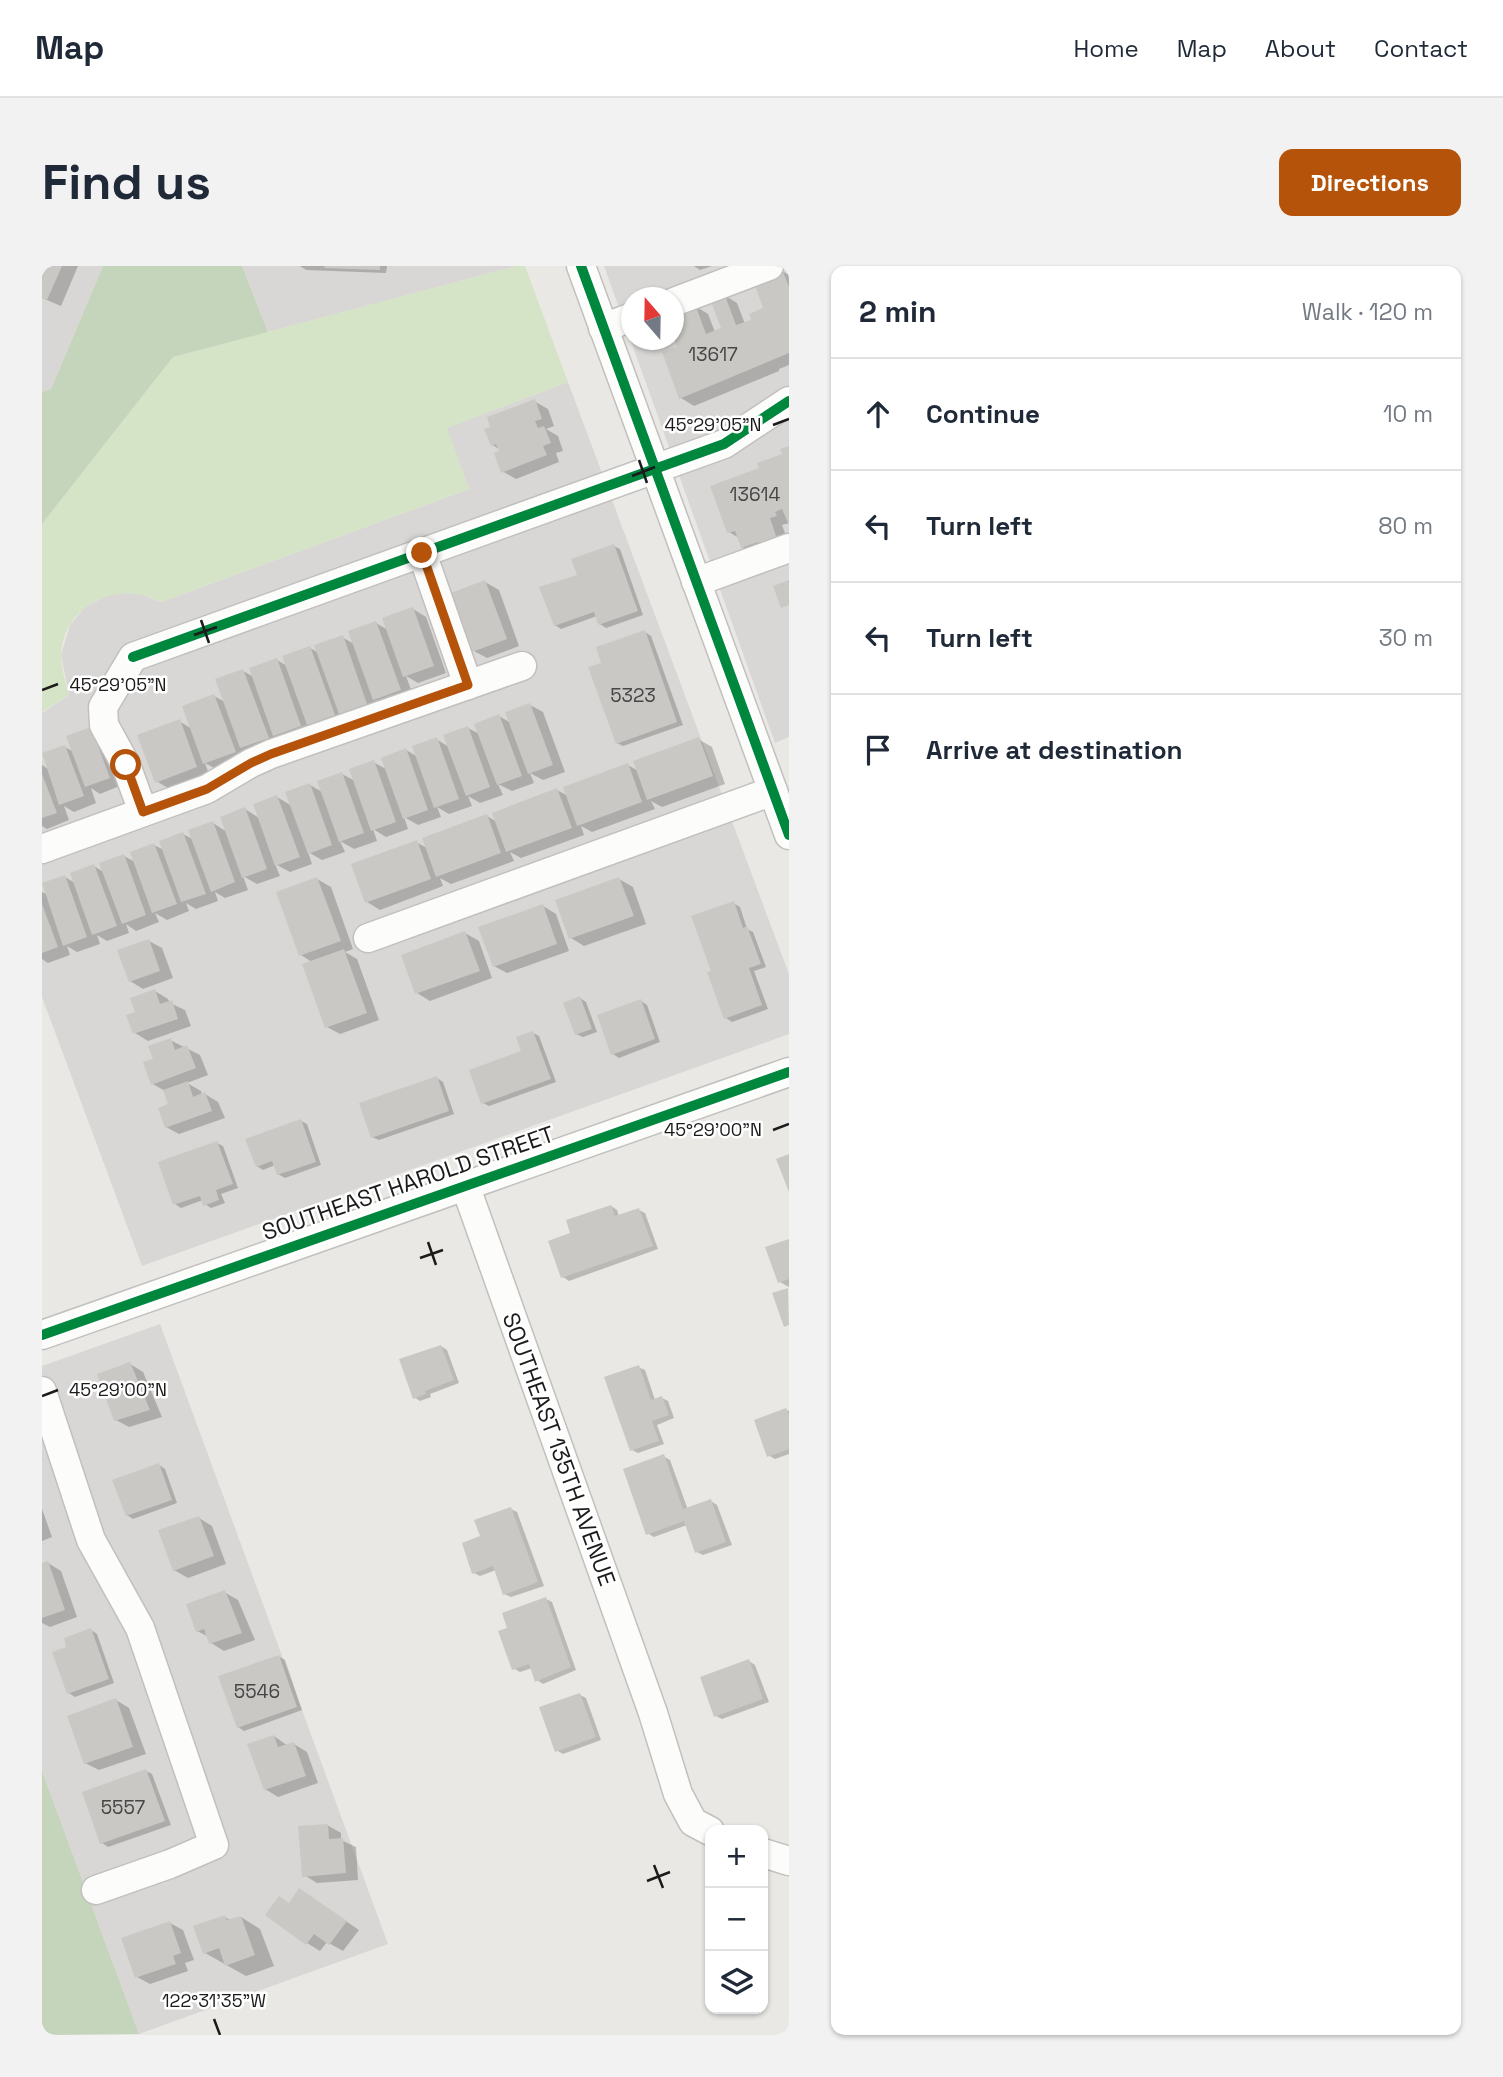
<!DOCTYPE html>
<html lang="en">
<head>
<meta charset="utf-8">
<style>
  body { margin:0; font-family:"Space Grotesk",sans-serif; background:#f2f2f3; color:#1f2937 }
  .controls { position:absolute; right:21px; bottom:21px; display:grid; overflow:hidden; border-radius:14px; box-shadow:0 2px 5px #0004 }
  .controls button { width:63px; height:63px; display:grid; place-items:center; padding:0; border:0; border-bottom:2px solid #e0e1e3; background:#fff; color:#1f2937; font:35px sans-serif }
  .compass { position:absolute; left:579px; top:21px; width:63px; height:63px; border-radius:50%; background:#fff; box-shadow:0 2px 5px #0004; rotate:340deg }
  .stop { position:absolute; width:21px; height:21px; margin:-16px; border:5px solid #b45309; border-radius:50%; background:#fff }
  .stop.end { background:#b45309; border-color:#fff; box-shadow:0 2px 7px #0008 }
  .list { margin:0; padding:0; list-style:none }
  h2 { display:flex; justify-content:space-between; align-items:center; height:91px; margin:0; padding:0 28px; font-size:30px }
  h2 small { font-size:23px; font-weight:400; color:#747a83 }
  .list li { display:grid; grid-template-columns:46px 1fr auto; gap:21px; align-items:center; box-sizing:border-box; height:112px; padding:0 28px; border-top:2px solid #e0e1e3 }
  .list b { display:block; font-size:26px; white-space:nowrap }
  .list em { font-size:23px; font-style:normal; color:#747a83 }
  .icon { flex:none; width:38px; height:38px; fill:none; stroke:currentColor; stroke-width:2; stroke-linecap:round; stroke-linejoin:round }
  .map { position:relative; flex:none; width:747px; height:1769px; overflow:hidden; border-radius:14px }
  header { display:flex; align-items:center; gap:42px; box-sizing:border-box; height:98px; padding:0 35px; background:#fff; border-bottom:2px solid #e0e1e3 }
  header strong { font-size:33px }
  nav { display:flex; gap:38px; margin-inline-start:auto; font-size:24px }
  .intro { display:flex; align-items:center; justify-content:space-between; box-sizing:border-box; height:168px; padding:0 42px }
  h1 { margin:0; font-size:49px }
  .button { padding:18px 32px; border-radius:14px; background:#b45309; color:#fff; font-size:24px; font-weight:700 }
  main { display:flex; gap:42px; padding:0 42px }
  aside { flex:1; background:#fff; border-radius:14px; box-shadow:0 2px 5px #0004 }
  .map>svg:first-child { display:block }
  .residential { fill:#d9d7d5; fill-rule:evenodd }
  .grass { fill:#d5e4c6 }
  .forest { fill:#c4d5bc }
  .shadow { fill:#0003 }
  .building { fill:#cac8c5 }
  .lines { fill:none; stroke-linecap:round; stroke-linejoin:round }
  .minor-casing { stroke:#c1c0be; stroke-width:31 }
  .minor { stroke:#fcfcfb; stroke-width:28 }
  .cycleway-casing { stroke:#fff; stroke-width:15 }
  .cycleway { stroke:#00873e; stroke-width:10 }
  .route { stroke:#b45309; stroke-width:9 }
  .ticks { fill:none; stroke:#1b1b1b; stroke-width:2.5 }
  .labels { text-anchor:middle; stroke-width:5; stroke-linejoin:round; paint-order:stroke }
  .number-label { font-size:19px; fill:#474646 }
  .street-label { font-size:23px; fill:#1b1b1b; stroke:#fff }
  .ticks-label { font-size:18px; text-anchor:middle; fill:#1b1b1b; stroke:#fff; stroke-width:5; stroke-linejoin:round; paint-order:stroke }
</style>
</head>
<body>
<header>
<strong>Map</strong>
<nav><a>Home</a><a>Map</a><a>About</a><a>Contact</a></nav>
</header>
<div class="intro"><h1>Find us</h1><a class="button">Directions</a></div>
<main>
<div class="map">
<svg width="747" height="1769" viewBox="0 0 747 1769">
  <rect width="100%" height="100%" fill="#eae8e4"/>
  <g class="residential">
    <path d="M0,0h61l-52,123 -9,3z"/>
    <path d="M200,0h275l-249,66z"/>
    <path d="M562,0h185v471l-14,6zM590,32h42v42h-42z"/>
    <path d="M526,116l221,592v60l-647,232 -100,-269v-284l27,-18 -8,-40 9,-30 15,-18 23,-12 13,-2 20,1 20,8 308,-113 -23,-61z"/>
    <path d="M118,1058l228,620 -249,90 -97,-263v-405z"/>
  </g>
  <path class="grass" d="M475,0h8l43,116 -121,46 22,61 -308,113c-39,-22 -91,-1 -99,44 -3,16 3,33 7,49l-27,17v-188l131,-167z"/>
  <g class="forest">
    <path d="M61,0h139l26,66 -95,25 -131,167v-132l9,-3z"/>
    <path d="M0,1505l97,263 -97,1z"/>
  </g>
  <g class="shadow">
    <path d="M0,0h36l-17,40 -19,-8z"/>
    <path d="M258,0h87l-1,7 -80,-3z"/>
    <path d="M652,0h18l-12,4z"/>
    <path d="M740,5l7,4v90l-10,4v2l-85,35 -13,-8 -2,-50 -5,-15v-17l21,-10 13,8 7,18 8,-3 1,-34 13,8 8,21 8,-3 13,-12z"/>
    <path d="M492,135l14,8 6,17 -8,3 12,7 5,15 -7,2 3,9 -43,17 -14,-8 -2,-21 -7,-5z"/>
    <path d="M747,181v76l-7,2 7,19 -33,10 -14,-7 -3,-9 -10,-6 32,-63 23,-14 -2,-5z"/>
    <path d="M572,280l6,3 23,66 -37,13 -6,-4 -3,-8 -36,13 -6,-4 24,-49z"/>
    <path d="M443,316l14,8 20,56 -32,12 -13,-7z"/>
    <path d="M371,343l13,8 20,56 -28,10 -12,-7 8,22 -26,9 -12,-7 4,11 -125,44 -11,-6 4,10 -30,11 -13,-7 4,11 -39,15 -14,-8 23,-60 13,8 22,-33 11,6 18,-31 11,6 23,-17 10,6 23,-18 9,5 23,-16 12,7 22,-21 12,7z"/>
    <path d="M603,366l6,4 32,89 -60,21 -6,-3 -13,-79z"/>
    <path d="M488,439l13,7 22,60 -22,8 -13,-7 4,10 -22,8 -14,-7 5,11 -23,8 -12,-7 4,10 -23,8 -12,-7 4,10 -23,8 -14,-8 4,12 -22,8 -13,-8 4,12 -23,8 -14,-8 5,11 -23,8 -14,-8 4,12 -22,8 -15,-8 5,12 -23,8 -14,-8 5,14 -23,8 -10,-6 3,9 -22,8 -10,-6 3,8 -22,9 -12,-7 4,9 -23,9 -10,-7 3,9 -22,8 -10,-6 3,9 -23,8 -10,-6 3,9 -22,8 -6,-4v-67l4,2 -3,-9 22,-8 10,6 19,-17 11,7 19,-17 11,6 19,-17 10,5 19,-16 11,6 19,-17 14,9 18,-23 14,9 18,-21 15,9 18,-21 14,8 18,-19 13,7 18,-19 15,8 18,-20 12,7 18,-18 13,8 19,-19 13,7 18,-19 12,7z"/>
    <path d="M49,462l31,57 -22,9 -9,-6 5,15 -22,9 -10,-6 5,14 -22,9 -5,-3v-61l6,4 17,-22 9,5z"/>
    <path d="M656,473l14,8 13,37 -63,23 -11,-6 4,8 -63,23 -11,-6 3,9 -63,23 -11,-6 4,9 -63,23 -11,-6 3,8 -63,24 -13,-8 49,-60 11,6 60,-32 10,6 60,-32 11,6 60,-31 10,6z"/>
    <path d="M275,613l14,8 22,62 -8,3 12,7 22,61 -39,14 -13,-7 -15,-65 -11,-7z"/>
    <path d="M577,613l14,8 13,37 -62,22 -13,-8z"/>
    <path d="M691,637l7,4 7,22 6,3 13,35 -12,4 14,38 -36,13 -6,-4z"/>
    <path d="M501,640l13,8 13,37 -62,22 -13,-7z"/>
    <path d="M423,667l14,8 13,37 -62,23 -13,-8z"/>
    <path d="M107,675l13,7 11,30 -30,11 -13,-8z"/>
    <path d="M113,725l13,8 2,4 15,7 6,16 -43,15 -13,-8 2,-20z"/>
    <path d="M538,732l6,4 11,30 -14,5 -7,-3z"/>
    <path d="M599,735l6,4 13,37 -41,16 -6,-4z"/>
    <path d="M491,767l6,3 17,46 -67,24 -6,-3 40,-50z"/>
    <path d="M128,774l30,15 8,20 -21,8 14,8 1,4 3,-1 13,8 7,16 -46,16 -13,-7 4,-22 -5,-14 -12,-7 2,-24z"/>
    <path d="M395,812l6,4 11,32 -75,26 -7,-3z"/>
    <path d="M259,855l6,3 14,41 -36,13 -7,-4 -3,-9 -12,5 -6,-4z"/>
    <path d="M175,877l6,3 15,42 -17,6 4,9 -14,5 -6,-4 -2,-4 -22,8 -6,-4z"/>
    <path d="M569,940l6,4 2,7 20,-7 6,3 13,36 -89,32 -6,-4 10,-43z"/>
    <path d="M747,975v46l-9,-5 -12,-34z"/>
    <path d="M399,1080l6,4 12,33 -29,11 1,3 -11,4 -6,-4z"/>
    <path d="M88,1098l13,8 19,45 -33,10 -13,-7z"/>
    <path d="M596,1101l7,3 10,30 7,-2 6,3 6,17 -17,7 7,19 -26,9 -6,-3z"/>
    <path d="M744,1144l3,1v43l-14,5 -7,-4z"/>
    <path d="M621,1190l7,4 18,50 23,-9 6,4 15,40 -29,10 -6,-3 -10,-27 -33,12 -7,-4z"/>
    <path d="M117,1199l6,4 12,34 -44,16 -6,-4z"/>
    <path d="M0,1243l10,28 -10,4z"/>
    <path d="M469,1243l6,3 27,74 -33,11 -7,-3 -8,-24 -16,6 -6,-3 9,-35z"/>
    <path d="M157,1252l13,8 14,38 -38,14 -14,-8z"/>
    <path d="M6,1297l13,8 16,46 -27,10 -8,-4v-58z"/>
    <path d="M182,1326l14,8 17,40 -31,11 -13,-8 -2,-6 -12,-6z"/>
    <path d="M504,1333l6,3 24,68 -33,14 -6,-4 -5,-12 -12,4 -7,-4 -4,-39z"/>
    <path d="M49,1364l6,4 17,49 -39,14 -6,-4v-45z"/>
    <path d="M236,1390l7,4 17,50 -58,21 -6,-4z"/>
    <path d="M707,1395l6,4 14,37 -47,17 -6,-3z"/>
    <path d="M538,1429l6,3 15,42 -38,14 -7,-4z"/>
    <path d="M74,1434l13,8 17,46 -47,16 -14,-7z"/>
    <path d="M232,1470l14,10 6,-2 13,8 11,31 -40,14 -13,-8z"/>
    <path d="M104,1505l6,3 19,51 -63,22 -6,-4z"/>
    <path d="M285,1559l14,8v7l15,7 2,33 -41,3 -13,-8z"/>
    <path d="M258,1624l59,40 -16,21 -16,-9 -7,9 -13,-8 -17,-39z"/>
    <path d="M183,1651l7,4 9,-4 19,12 14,37 -28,10 -41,-23z"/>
    <path d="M128,1657l13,7 11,30 -9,3 3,8 -38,13 -13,-7z"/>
  </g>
  <g class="building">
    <path d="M0,0h20l-15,34 -5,-2z"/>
    <path d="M283,0h55v4l-56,-2z"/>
    <path d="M740,3l7,18v66l-110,46 -17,-47 15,-5 -3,-9v-23l21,-11 11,30 15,-6 -11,-29 14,-6 12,32 15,-5 -2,-6 14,-6 -10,-28z"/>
    <path d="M493,133l7,20 -7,2 3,7 6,-2 7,17 -8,3 4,9 -46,18 -7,-20 5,-2 -3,-7 -5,2 -7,-17 6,-2 -3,-10z"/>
    <path d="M747,180v79l-7,-16 -7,3 2,4 -7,2 7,21 -17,6 -2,-3 -17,6 -6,-17 -8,2 -17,-47 49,-18 -2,-5 25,-9 -2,-5z"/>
    <path d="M572,278l24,67 -40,14 -4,-13 -40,14 -15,-39 38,-12 -6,-16z"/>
    <path d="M443,314l22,59 -35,13 -21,-59z"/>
    <path d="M747,314v25l-8,3 -8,-22z"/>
    <path d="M371,341l21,59 -31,11 -21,-59z"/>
    <path d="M334,355l25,69 -28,10 -25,-69z"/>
    <path d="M603,364l32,92 -61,22 -28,-77 13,-4 -5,-16z"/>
    <path d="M301,369l24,69 -28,10 -25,-69z"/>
    <path d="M268,380l25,69 -28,10 -25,-69z"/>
    <path d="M235,392l24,68 -28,10 -24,-68z"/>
    <path d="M201,403l26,69 -29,10 -25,-69z"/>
    <path d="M172,428l22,58 -33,12 -21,-58z"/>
    <path d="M488,437l23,62 -25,9 -23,-62z"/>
    <path d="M457,448l23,62 -25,9 -23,-61z"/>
    <path d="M138,453l17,48 -42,16 -18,-48z"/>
    <path d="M426,460l22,61 -24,9 -23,-61z"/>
    <path d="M49,461l19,51 -25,9 -19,-51z"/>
    <path d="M395,471l22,62 -25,9 -22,-62z"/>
    <path d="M657,471l14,39 -66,24 -14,-39z"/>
    <path d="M23,479l19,51 -25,9 -17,-52z"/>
    <path d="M364,482l22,62 -25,9 -22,-61z"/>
    <path d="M332,494l22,62 -25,9 -22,-62z"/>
    <path d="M586,497l14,39 -65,24 -14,-39z"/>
    <path d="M300,506l22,61 -25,9 -22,-61z"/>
    <path d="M0,508l15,39 -15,5z"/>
    <path d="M268,517l22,62 -24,9 -23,-62z"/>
    <path d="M515,522l15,40 -66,24 -14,-39z"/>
    <path d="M235,529l23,62 -25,9 -22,-62z"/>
    <path d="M203,541l22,62 -25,9 -22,-61z"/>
    <path d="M445,548l14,39 -65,24 -14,-39z"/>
    <path d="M171,555l22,61 -24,10 -23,-62z"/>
    <path d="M141,566l23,62 -25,8 -22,-61z"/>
    <path d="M375,574l14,39 -66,24 -14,-39z"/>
    <path d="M112,577l23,61 -25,9 -22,-61z"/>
    <path d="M82,588l22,61 -24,9 -23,-61z"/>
    <path d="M52,598l23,62 -25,9 -22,-62z"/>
    <path d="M23,609l22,62 -24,9 -21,-63z"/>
    <path d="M275,611l24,64 -42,15 -23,-64z"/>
    <path d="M577,611l15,39 -65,23 -14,-39z"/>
    <path d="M692,635l9,27 4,-2 14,38 -12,4 13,37 -38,14 -17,-47 4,-1 -20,-55z"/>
    <path d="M0,638l16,43 -16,6z"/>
    <path d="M501,638l14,40 -64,23 -15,-40z"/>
    <path d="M423,665l15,40 -65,23 -14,-39z"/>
    <path d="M107,673l11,32 -31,11 -12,-32z"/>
    <path d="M302,683l23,64 -42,15 -23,-64z"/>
    <path d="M113,723l5,15 12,-4 6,19 -45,15 -7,-19 9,-3 -5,-14z"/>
    <path d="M538,730l12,33 -17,6 -12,-32z"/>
    <path d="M599,733l14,40 -44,16 -14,-40z"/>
    <path d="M491,765l18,48 -70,25 -12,-34 52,-19 -5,-14z"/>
    <path d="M129,772l4,12 12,-5 9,23 -45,17 -8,-23 10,-3 -5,-13z"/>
    <path d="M395,810l12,35 -78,27 -12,-35z"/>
    <path d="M146,815l5,16 12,-5 7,19 -47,17 -7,-20 10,-4 -5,-14z"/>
    <path d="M259,853l15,43 -39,13 -5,-14 -16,6 -11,-28z"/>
    <path d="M175,875l16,43 -17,6 3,10 -16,6 -3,-10 -27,9 -15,-43z"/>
    <path d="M747,888v38l-13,-33z"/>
    <path d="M569,939l4,11 24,-8 14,38 -92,32 -13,-37 22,-8 -4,-13z"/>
    <path d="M747,973v40l-11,4 -13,-36z"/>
    <path d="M746,1022l1,37 -5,2 -12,-34z"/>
    <path d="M399,1079l13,35 -29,11 1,3 -13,5 -14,-40z"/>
    <path d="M88,1096l20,48 -36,11 -17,-47z"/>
    <path d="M597,1099l12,35 11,-4 7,19 -17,6 7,20 -29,10 -26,-74z"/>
    <path d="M744,1142l3,7v34l-22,8 -13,-37z"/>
    <path d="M622,1188l19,55 28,-10 15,43 -31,11 -11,-32 -38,14 -23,-66z"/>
    <path d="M117,1197l13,37 -46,16 -14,-36z"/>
    <path d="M469,1241l27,75 -35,13 -10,-29 -21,8 -10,-31 18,-7 -6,-16z"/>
    <path d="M157,1250l15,40 -41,15 -15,-41z"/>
    <path d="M6,1295l17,49 -23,8v-55z"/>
    <path d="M183,1324l17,43 -33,11 -5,-15 -8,3 -10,-28z"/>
    <path d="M504,1331l25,70 -36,15 -6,-18 -17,6 -14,-39 9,-3 -5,-15z"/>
    <path d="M49,1362l18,51 -42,15 -15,-42 14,-5 -2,-9z"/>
    <path d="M237,1389l18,52 -60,21 -19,-52z"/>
    <path d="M707,1393l14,40 -49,18 -14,-40z"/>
    <path d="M538,1427l16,44 -41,15 -16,-45z"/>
    <path d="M74,1432l17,49 -49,17 -17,-48z"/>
    <path d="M232,1469l4,12 16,-5 12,34 -42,14 -17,-46z"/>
    <path d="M104,1503l19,52 -65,23 -18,-52z"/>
    <path d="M286,1558l1,15 14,-1 3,35 -44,4 -4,-51z"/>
    <path d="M257,1622l48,33 -18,24 -15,-11 -8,11 -41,-30 14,-19 10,7z"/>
    <path d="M183,1649l2,5 14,-4 14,39 -30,11 -6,-18 -16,6 -10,-28z"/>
    <path d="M128,1655l11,32 -8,3 3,8 -41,14 -14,-40z"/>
  </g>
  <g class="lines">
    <g class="minor-casing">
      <g id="minor">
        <path d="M539,0l208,569"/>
        <path d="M632,36l95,-36"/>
        <path d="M561,62l29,-11"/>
        <path d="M380,287l46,132"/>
        <path d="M654,316l93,-34"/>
        <path d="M101,546l-17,-47 -22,-40 -1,-18 30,-50 591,-213 65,-43"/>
        <path d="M0,583l165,-60 44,-26 20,-9 251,-88"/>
        <path d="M326,672l405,-147"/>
        <path d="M423,919l188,528 25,81 15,28 17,9"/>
        <path d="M0,1069l747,-263"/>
        <path d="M0,1125l49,149 49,88 74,217 -44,19 -74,26"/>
        <path d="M721,1587l26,8"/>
      </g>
    </g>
    <use href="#minor" class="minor"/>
    <g class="cycleway-casing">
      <g id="cycleway">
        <path d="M539,0l208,569"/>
        <path d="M91,391l591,-213 65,-43"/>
        <path d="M0,1069l747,-263"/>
      </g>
    </g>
    <use href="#cycleway" class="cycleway"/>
  </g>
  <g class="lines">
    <path class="route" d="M84,499l17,47 64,-23 44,-26 20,-9 197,-69 -46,-132"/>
  </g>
  <path class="ticks" d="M731,159l16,-6M597,194l8,23M590,210l23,-9M159,354l8,23M152,369l23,-8M0,424l16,-6M731,864l16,-6M386,976l8,23M378,992l23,-8M0,1130l16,-6M612,1599l9,23M605,1615l23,-9M172,1753l6,16"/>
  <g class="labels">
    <g class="number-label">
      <text x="671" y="95">13617</text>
      <text x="713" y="235">13614</text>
      <text x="591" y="436">5323</text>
      <text x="215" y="1432">5546</text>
      <text x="81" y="1548">5557</text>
    </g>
    <g class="street-label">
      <text transform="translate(366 917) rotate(-19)" y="8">SOUTHEAST HAROLD STREET</text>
      <text transform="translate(517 1183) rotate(70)" y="8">SOUTHEAST 135TH AVENUE</text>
    </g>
  </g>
  <g class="ticks-label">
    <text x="671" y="165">45°29'05"N</text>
    <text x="76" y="425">45°29'05"N</text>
    <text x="671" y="870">45°29'00"N</text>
    <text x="76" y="1130">45°29'00"N</text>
    <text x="172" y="1741">122°31'35"W</text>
  </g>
</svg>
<div class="controls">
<button>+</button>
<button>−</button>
<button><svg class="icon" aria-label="layers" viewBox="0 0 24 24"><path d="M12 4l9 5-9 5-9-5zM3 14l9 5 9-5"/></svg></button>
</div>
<svg class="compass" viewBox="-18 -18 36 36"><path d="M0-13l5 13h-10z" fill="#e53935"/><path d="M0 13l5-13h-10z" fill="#747a83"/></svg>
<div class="stop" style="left:84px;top:499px"></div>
<div class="stop end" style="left:380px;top:287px"></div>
</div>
<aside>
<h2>2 min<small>Walk · 120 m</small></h2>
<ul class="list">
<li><svg class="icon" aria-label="ahead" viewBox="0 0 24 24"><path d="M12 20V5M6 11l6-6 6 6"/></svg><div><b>Continue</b></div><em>10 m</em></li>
<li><svg class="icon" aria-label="left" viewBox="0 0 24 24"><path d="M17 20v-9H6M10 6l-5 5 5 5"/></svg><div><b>Turn left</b></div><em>80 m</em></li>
<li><svg class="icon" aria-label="left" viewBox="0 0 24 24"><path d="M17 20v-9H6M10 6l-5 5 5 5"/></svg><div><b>Turn left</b></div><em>30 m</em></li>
<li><svg class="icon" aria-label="arrive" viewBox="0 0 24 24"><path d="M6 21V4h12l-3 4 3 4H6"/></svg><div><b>Arrive at destination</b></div></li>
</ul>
</aside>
</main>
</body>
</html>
